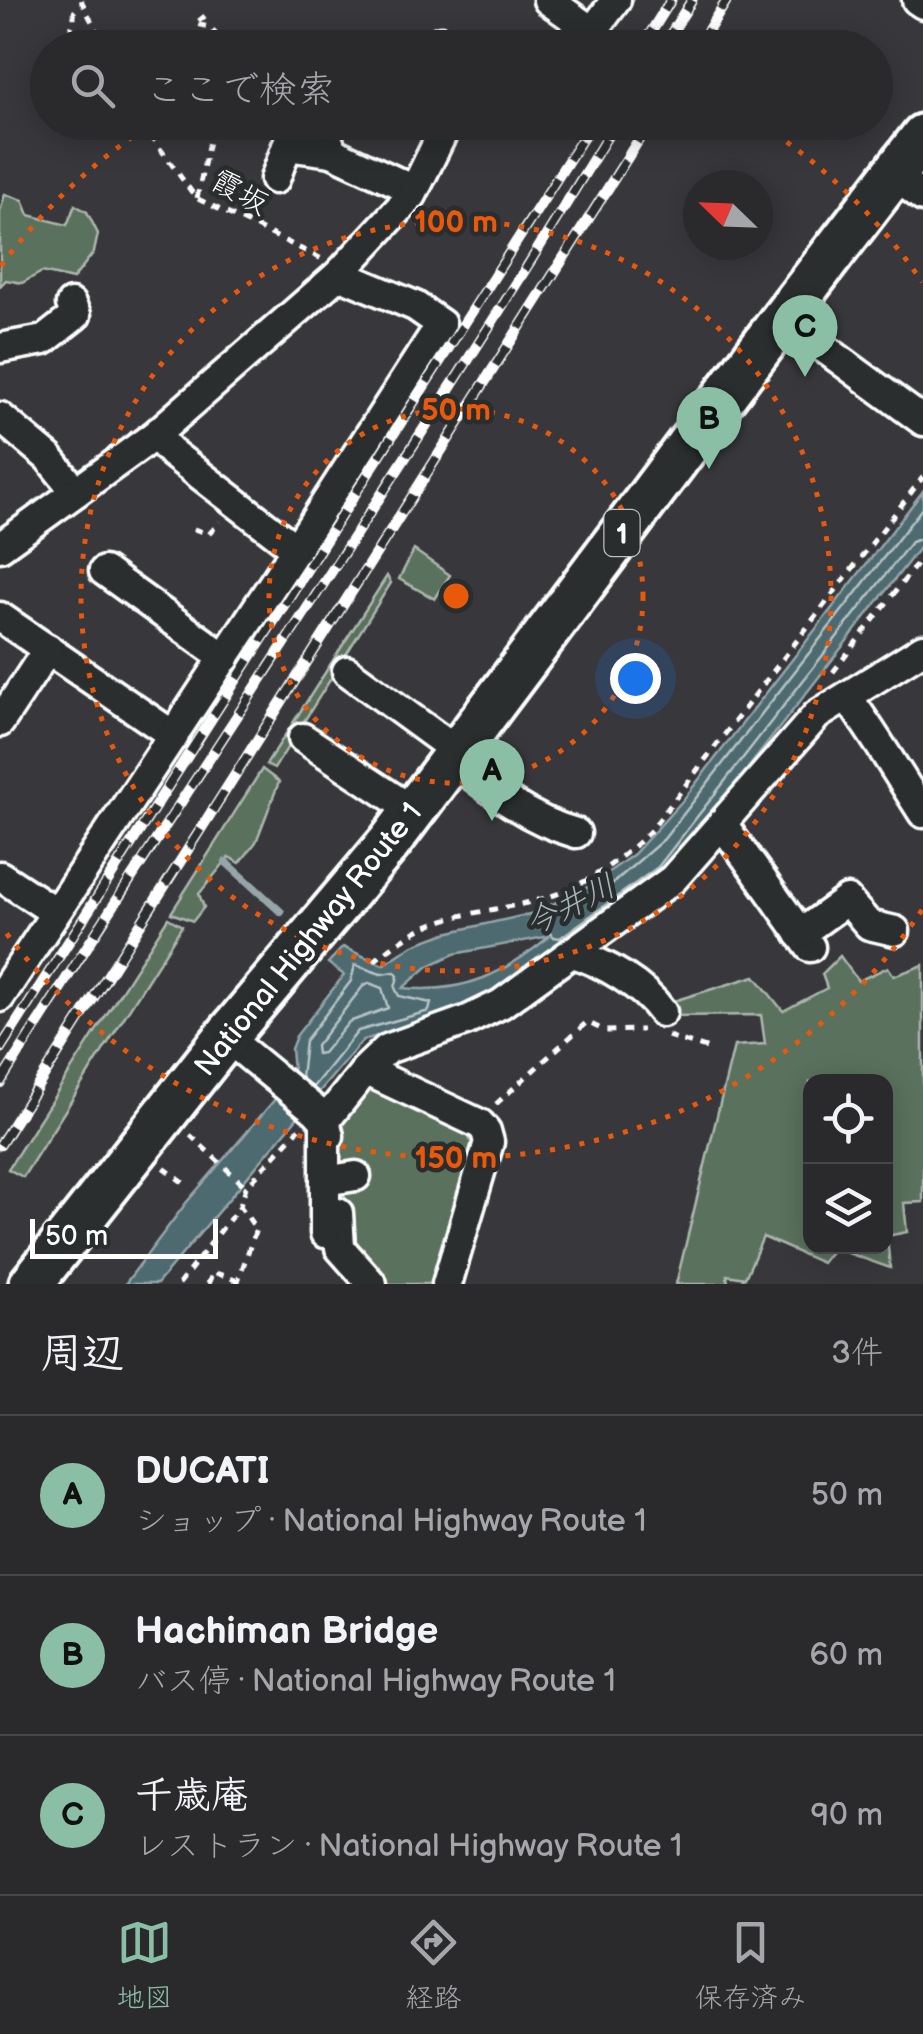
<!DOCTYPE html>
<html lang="ja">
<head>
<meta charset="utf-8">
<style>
  body { margin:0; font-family:"Balsamiq Sans","Klee One",sans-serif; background:#323134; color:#f1f3f6 }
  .controls { position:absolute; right:30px; bottom:30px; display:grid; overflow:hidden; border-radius:20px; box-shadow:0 5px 25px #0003 }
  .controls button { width:90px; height:90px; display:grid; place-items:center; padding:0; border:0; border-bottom:2px solid #464548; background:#2a292c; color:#f1f3f6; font:50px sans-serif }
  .compass { position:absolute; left:683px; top:170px; width:90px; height:90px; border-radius:50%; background:#2a292c; box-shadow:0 5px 25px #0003; rotate:293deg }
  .scale { position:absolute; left:30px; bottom:25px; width:188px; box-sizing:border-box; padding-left:10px; border:5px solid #fff; border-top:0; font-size:28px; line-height:35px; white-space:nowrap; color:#fff; -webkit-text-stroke:8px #2a2d2e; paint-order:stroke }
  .you { position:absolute; left:635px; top:678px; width:35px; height:35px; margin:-25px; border:8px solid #fff; border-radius:50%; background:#1a73e8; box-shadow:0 0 0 15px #1a73e833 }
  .badge { display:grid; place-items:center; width:65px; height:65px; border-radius:50%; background:#8abfa5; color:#111; font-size:32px; font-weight:700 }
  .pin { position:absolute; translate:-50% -82px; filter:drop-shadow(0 2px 5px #0008) }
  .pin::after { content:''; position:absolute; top:52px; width:35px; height:30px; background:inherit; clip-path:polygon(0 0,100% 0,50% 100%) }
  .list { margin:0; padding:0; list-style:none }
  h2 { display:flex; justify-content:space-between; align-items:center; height:130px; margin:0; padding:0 40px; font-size:42px }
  h2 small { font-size:32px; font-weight:400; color:#a5a6a9 }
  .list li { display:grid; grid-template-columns:65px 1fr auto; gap:30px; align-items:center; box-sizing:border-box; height:160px; padding:0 40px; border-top:2px solid #464548 }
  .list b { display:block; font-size:38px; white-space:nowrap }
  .list p { margin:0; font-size:32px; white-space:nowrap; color:#a5a6a9 }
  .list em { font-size:32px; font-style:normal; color:#a5a6a9 }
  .icon { flex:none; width:55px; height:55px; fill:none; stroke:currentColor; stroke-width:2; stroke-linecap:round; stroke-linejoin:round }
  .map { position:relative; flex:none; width:923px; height:1284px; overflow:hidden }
  .search { position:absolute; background:#2a292c; box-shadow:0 5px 25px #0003; left:30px; right:30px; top:30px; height:110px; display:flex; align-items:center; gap:25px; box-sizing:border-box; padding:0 35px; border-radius:55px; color:#a5a6a9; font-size:38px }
  .sheet { height:610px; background:#2a292c }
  nav { display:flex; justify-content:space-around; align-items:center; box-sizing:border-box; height:140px; border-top:2px solid #464548; background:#2a292c; font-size:28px; color:#a5a6a9 }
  nav a { display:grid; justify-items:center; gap:5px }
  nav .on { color:#8abfa5 }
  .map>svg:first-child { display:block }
  .green { fill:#5a715d; stroke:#acb8ae; stroke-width:2.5; fill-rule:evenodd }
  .water { fill:#4d6b70; stroke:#94a6a9; stroke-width:2.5; fill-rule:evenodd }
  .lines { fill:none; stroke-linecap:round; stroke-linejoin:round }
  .shore { stroke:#b8c4c6; stroke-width:2.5 }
  .stream { stroke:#94a6a9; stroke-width:8 }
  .minor-casing { stroke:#fff; stroke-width:35 }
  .highway-casing { stroke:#fff; stroke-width:50 }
  .path { stroke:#fff; stroke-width:5; stroke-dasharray:8 8; stroke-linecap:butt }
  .minor { stroke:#2a2d2e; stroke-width:28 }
  .highway { stroke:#2a2d2e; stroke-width:42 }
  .rail-casing { stroke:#fff; stroke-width:11 }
  .rail { stroke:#2a2d2e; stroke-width:8; stroke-dasharray:22; stroke-linecap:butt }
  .ring { fill:none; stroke:#e8590c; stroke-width:5; stroke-dasharray:5 10 }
  .labels { text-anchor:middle; stroke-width:9; stroke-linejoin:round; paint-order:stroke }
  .shield { fill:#2a2d2e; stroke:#bfc0c0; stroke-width:2.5 }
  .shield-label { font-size:28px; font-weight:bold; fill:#fff }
  .street-label { font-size:30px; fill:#fff; stroke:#2a2d2e }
  .water-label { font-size:32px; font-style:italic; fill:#a6b5b8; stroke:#2a2d2e }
  .centre { fill:#e8590c; stroke:#2a2d2e; stroke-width:5 }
  .ring-label { font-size:30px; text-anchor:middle; font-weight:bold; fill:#e8590c; stroke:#2a2d2e; stroke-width:9; stroke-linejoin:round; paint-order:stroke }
</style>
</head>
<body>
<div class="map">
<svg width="923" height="1284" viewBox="0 0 923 1284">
  <rect width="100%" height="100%" fill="#38373b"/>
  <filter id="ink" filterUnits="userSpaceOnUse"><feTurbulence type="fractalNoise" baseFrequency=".01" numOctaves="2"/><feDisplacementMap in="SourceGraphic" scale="20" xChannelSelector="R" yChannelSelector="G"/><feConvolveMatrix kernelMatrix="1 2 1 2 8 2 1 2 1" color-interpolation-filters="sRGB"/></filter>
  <g filter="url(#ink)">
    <g class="green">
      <path d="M5,194l18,6 6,15 38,10 8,-20 12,7 11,22 -4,18 -21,27 -31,-7 -20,11 -16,-3 -6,6v-74z"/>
      <path d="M414,550l36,25 -15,24 -36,-20z"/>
      <path d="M387,576l4,7 -117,186 -8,-4z"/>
      <path d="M262,769l17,13 -23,60 -16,21 -11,-6 -30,37 5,13 -11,14 -22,-8z"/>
      <path d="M168,918l14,8 -159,251 -15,-8z"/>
      <path d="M840,956l18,25 30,-14 6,9 29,-11v237l-19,1 3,29 -20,4 3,32 -56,-20 -12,15 -59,-26 -18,41 -18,-3 1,9h-52l58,-238 31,-2 -4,-29 -91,1v-14l85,-26 28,35 44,-23 -5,-14zM810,1082h76v164h-76z"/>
      <path d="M364,1089l14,2 89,42 8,17 -39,134h-52l-35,-39 -7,-78 -7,-20 -4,-24z"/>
    </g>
    <path class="water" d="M923,491v52l-258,332 -189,133 -113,32 -206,244h-32l61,-81 90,-105 17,-27 -2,-22 5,-13 48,-61 -16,-12 15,-16 40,18 30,-20 33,-12 84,-19 52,-23 52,-37 49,-54zM550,936c-46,38 -86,58 -147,52l25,-22 26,-12z"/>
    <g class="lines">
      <g class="shore">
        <path d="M923,507l-259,332 -51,44 -27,17 -44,20v6l12,11 6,1 98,-71 253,-325 12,-4"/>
        <path d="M369,983l13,5 6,20 -39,14 -26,31 -6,1 -1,-8 48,-61z"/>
        <path d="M301,1078l4,-37 46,-60 4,-16 26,9 14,-2 3,4 -3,12 4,8 32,7 -2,8 -71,20 -45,56"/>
      </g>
      <path class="stream" d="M226,862l55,50"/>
      <g class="minor-casing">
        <g id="minor">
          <path d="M548,0l45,32"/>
          <path d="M917,0l6,4"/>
          <path d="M438,48l3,-7"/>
          <path d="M580,48l36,-48"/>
          <path d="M315,122l-3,5 16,13 4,12"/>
          <path d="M894,175l29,22"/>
          <path d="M275,179l12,-33 45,6 82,38"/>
          <path d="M783,318l140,103"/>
          <path d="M0,348l44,-8 32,-25 -5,-11"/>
          <path d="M0,417l49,41 27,34"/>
          <path d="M0,547l155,-112 184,-161 73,-79 36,-73"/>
          <path d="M296,549l145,-225 -26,-18 -76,-32"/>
          <path d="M104,571l121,87"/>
          <path d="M0,617l174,119"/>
          <path d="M347,671l112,82"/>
          <path d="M848,698c27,37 50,76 75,115"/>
          <path d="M0,722l48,-73"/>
          <path d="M303,738l110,73"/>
          <path d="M453,760c38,30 75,60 123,73"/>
          <path d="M723,825l87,122"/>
          <path d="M0,876l55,36"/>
          <path d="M800,934l47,-34 22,25 26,6"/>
          <path d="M573,953c31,10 70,32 89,59"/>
          <path d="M0,997l296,-448 -123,-95 -18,-19"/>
          <path d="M226,1037l90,74 9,10 4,15"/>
          <path d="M365,1070l115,54 6,7 3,11 -42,142"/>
          <path d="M337,1179l19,-3"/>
          <path d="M338,1213l2,35 32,36"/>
          <path d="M325,1233v-112l43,-54 19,-18 81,-29 33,-16 172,-125 144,-164 106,-66"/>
        </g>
      </g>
      <g class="highway-casing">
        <path id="highway" d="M31,1284l195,-247 164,-195 393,-524 140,-182"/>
      </g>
      <g class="path">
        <path d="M81,0l24,48"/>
        <path d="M205,16l-10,8 15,3 20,21"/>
        <path d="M63,48l11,-27v-9l9,-9"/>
        <path d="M35,70l13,3"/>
        <path d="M141,122l55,76 126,61"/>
        <path d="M197,198l16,-76"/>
        <path d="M194,529l15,5 11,-12"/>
        <path d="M833,672l90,-116"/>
        <path d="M374,961c20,-16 42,-33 67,-40 42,-13 87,-13 128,-32 31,-14 58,-35 82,-59l272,-353"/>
        <path d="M668,1036l44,14"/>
        <path d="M496,1104l91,-82 18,9 37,-1"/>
        <path d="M190,1135l56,52"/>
        <path d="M164,1168l25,19"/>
        <path d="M179,1284l61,-78 6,-19 53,-58"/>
        <path d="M208,1284l5,-12 25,9"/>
        <path d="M237,1284l19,-55 -16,-23"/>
      </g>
      <use href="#minor" class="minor"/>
      <use href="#highway" class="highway"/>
      <g class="rail-casing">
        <g id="rail">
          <path d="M641,48l30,-48"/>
          <path d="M662,48l30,-48"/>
          <path d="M697,48l30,-48"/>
          <path d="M0,1049l593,-927"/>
          <path d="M0,1083c203,-322 419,-635 616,-961"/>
          <path d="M0,1145l650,-1023"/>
        </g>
      </g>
      <use href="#rail" class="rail"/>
    </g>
  </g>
  <g class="ring">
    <circle cx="456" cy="596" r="187"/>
    <circle cx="456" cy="596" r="375"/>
    <path d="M922 910A562 562 0 0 1 1 926M1 266A562 562 0 0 1 150 125M334 47A562 562 0 0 1 578 47M762 125A562 562 0 0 1 922 282"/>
  </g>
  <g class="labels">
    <rect class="shield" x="604.5" y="510" width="35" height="46" rx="8"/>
    <g class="shield-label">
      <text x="622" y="543">1</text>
    </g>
    <g class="street-label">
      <text transform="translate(240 192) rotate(29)" y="10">霞坂</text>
      <text transform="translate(308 939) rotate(-51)" y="10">National Highway Route 1</text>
    </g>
    <g class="water-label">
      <text transform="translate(570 904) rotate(-26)" y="11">今井川</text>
    </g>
  </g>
  <circle cx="456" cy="596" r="15" class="centre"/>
  <g class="ring-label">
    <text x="456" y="232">100 m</text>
    <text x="456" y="420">50 m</text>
    <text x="456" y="1168">150 m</text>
  </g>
</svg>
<div class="controls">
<button><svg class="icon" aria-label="locate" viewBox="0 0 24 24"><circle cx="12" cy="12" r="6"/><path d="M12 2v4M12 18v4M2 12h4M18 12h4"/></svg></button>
<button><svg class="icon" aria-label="layers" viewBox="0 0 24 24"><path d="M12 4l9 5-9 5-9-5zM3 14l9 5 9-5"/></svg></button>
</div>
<svg class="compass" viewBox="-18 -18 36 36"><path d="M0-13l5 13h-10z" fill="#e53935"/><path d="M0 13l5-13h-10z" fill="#a5a6a9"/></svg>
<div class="scale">50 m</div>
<div class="you"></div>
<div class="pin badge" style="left:492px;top:821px">A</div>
<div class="pin badge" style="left:709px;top:469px">B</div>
<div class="pin badge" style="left:805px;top:377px">C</div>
<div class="search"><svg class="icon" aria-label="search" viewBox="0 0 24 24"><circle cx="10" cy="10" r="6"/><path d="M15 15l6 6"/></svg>ここで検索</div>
</div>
<section class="sheet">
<h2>周辺<small>3件</small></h2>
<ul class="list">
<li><span class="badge">A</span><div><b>DUCATI</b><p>ショップ · National Highway Route 1</p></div><em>50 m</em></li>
<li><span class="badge">B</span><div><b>Hachiman Bridge</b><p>バス停 · National Highway Route 1</p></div><em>60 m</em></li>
<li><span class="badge">C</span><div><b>千歳庵</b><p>レストラン · National Highway Route 1</p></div><em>90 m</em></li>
</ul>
</section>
<nav>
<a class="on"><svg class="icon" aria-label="map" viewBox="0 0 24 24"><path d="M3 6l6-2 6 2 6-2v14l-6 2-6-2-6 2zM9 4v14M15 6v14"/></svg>地図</a>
<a><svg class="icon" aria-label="directions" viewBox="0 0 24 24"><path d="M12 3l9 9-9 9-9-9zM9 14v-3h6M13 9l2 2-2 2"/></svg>経路</a>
<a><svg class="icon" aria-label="saved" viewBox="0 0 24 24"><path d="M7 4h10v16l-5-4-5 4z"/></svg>保存済み</a>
</nav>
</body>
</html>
